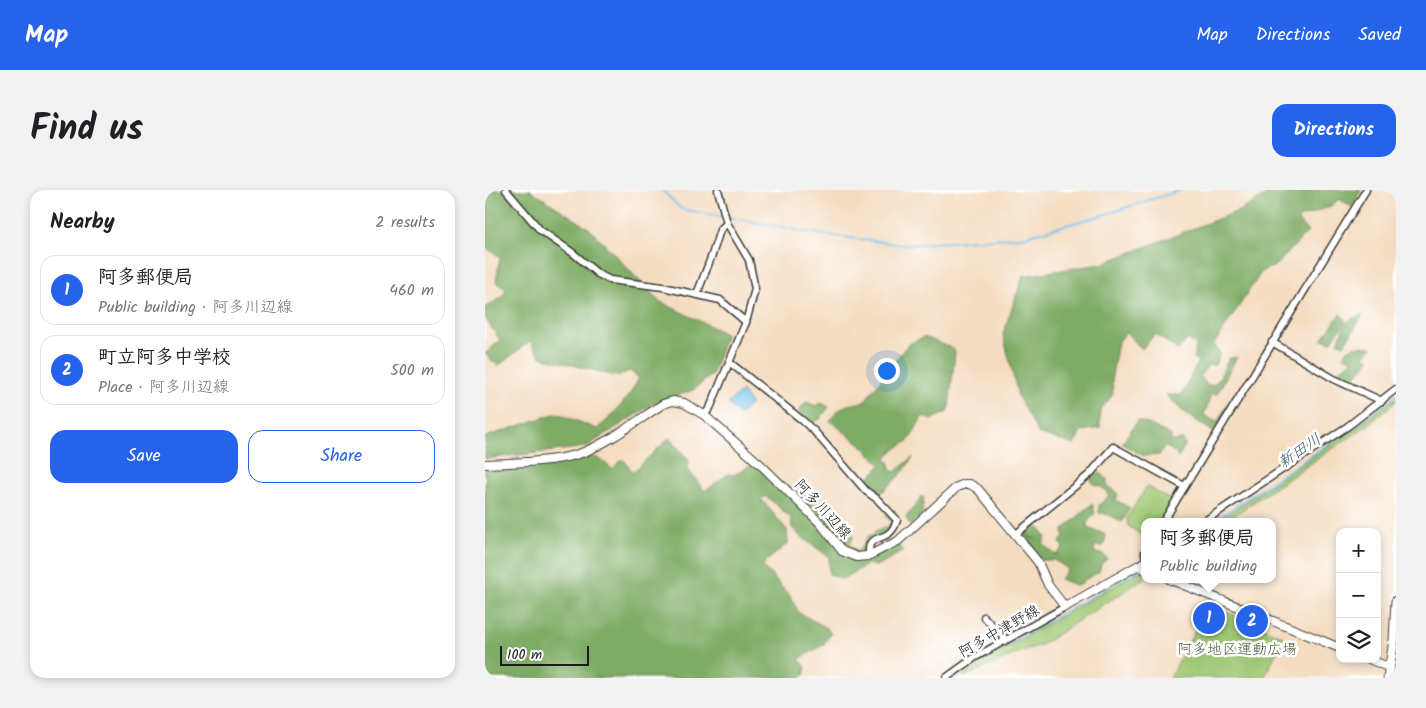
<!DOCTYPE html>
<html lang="en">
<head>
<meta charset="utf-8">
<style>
  body { margin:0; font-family:Kalam,"Klee One",sans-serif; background:#f2f2f2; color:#202124 }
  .controls { position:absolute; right:15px; bottom:15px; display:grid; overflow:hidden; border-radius:10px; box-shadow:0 2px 8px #0003 }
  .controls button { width:45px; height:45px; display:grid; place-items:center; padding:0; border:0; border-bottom:1px solid #e0e0e0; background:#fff; color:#202124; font:25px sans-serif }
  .scale { position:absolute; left:15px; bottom:12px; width:89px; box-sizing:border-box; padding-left:5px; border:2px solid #1c1c1c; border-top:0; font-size:14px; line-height:18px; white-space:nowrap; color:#1c1c1c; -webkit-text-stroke:4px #fff; paint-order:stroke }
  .you { position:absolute; left:401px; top:180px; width:18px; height:18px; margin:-12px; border:4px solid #fff; border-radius:50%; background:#1a73e8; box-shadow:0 0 0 8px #1a73e833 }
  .badge { display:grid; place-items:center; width:32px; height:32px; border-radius:50%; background:#2563eb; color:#fff; font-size:16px; font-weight:700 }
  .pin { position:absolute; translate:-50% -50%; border:2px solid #fff; box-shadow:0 1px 5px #0006 }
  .popup { position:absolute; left:656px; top:328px; width:135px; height:65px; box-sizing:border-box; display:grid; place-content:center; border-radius:10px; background:#fff; filter:drop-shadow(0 1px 4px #0005); font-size:16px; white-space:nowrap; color:#757577 }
  .popup b { font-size:19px; color:#202124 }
  .popup::after { content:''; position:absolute; left:50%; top:100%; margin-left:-10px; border:10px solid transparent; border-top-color:#fff }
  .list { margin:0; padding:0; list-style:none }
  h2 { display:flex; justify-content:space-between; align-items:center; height:65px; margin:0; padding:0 20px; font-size:21px }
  h2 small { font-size:16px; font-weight:400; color:#757577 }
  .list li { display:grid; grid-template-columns:32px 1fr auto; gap:15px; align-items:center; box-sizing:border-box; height:70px; margin:0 10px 10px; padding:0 10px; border:1px solid #e0e0e0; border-radius:15px }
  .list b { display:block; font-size:19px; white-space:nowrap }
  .list p { margin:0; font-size:16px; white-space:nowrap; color:#757577 }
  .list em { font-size:16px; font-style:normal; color:#757577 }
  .actions { display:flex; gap:10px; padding:15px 20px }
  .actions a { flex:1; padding:11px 0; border:1px solid #2563eb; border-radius:15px; text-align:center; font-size:18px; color:#2563eb }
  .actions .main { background:#2563eb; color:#fff }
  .icon { flex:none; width:28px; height:28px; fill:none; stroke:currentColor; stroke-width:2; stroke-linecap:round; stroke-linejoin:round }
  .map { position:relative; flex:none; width:911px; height:488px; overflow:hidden; border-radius:15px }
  header { display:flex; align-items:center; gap:30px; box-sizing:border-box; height:70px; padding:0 25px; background:#2563eb; color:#fff }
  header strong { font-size:24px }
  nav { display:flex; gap:28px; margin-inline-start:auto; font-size:18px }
  .intro { display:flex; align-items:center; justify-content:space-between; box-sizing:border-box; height:120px; padding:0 30px }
  h1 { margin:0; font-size:35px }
  .button { padding:12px 22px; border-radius:15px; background:#2563eb; color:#fff; font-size:18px; font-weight:700 }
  main { display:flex; gap:30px; padding:0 30px }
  aside { flex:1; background:#fff; border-radius:15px; box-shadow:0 2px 8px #0003 }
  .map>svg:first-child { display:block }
  .green { fill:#9ec773; stroke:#5d7248 }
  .forest { fill:#7eac65; stroke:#4d6440 }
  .water { fill:#71c0ec; stroke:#466e84 }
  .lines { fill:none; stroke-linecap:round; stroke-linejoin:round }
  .stream { stroke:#71c0ec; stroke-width:2 }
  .minor-casing { stroke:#3c3935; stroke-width:9 }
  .major-casing { stroke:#3c3935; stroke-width:10 }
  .highway-casing { stroke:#3c3935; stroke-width:11 }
  .minor { stroke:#fff; stroke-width:6 }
  .major { stroke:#fff; stroke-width:8 }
  .highway { stroke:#fff; stroke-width:9 }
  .labels { text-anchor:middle; stroke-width:5; stroke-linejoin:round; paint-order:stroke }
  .street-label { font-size:15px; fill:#1c1c1c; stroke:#fff }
  .park-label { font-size:15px; fill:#50603f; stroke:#fff }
  .water-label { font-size:16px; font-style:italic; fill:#3e5e6f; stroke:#fff }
</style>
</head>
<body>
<header>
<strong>Map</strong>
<nav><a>Map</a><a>Directions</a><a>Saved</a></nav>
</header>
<div class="intro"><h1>Find us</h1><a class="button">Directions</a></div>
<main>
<aside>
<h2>Nearby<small>2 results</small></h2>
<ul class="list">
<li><span class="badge">1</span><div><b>阿多郵便局</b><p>Public building · 阿多川辺線</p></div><em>460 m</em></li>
<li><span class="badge">2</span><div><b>町立阿多中学校</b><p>Place · 阿多川辺線</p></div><em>500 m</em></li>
</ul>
<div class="actions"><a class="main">Save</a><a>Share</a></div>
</aside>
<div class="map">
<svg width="911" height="488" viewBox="0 0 911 488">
  <rect width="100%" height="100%" fill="#fff"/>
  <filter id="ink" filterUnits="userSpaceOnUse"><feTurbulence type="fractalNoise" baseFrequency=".02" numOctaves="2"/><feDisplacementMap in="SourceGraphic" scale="10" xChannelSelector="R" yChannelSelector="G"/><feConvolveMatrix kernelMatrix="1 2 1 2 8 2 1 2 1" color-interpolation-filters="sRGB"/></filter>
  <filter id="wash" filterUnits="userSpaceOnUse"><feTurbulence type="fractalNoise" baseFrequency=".0096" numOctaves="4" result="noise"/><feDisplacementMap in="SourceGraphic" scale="20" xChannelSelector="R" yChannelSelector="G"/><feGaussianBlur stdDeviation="1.12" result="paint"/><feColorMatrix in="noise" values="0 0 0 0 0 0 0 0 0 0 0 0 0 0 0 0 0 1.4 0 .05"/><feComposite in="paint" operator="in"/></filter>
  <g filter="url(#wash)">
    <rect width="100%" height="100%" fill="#f4dcc0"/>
    <g class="green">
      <path d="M911,208v3l-24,21 -148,100h-8l133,-90z"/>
      <path d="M662,296l25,15 -12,21h-15v15l-17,-11 -1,-8z"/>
      <path d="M655,381l5,2v5l-104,67 -14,4 -63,28 -1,-2 6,-3 10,-9z"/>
      <path d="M737,420l62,27 -20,41h-94l27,-51 14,6z"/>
    </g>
    <g class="forest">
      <path d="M0,0h45l60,39 69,72 67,33 -14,41 -19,15 -44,16 -63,41 -101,12v-22l72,-24 40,16c18,-15 31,-30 42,-51l-9,-7 -14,5 -75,-19 -11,-16 -32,25 -13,-12 15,-14 -15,-22v-10l18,-12 3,-7 -10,-7 4,-25 -15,-10z"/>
      <path d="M790,0h86l-9,17 -13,-8 -8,7 -34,13 11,13 -33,34 -13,5 -48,73 6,9 -5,12h-7l-8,11 7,9h6l6,-6 10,-21 8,-1 -20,37h-12l6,3 -7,18 10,6 5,-1 8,-15h3l-17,27 -32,-22 -15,-15h15l17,-33 -4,-4 2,-13 -8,-6 -10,11 -23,-16 -13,15 -16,-16 -8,9 -6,33 1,19 -13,17v17l-19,3 -7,14 -36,-12 -20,-37 -15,-62 20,-58 78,-12 140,-54z"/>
      <path d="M855,124l6,7 -15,21 -9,-3z"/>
      <path d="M878,125l-19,30 -6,-2c7,-19 5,-22 25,-28z"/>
      <path d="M439,147l30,12 1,4 -6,54 -2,5 -16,8 -8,-4c-5,6 -10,21 -15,25 -9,7 -15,7 -22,18l4,4v7l5,2 18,-15 -9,14 -26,25 -13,-15 16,-16 -22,-22 -29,-22c10,-16 16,-16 34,-19l44,-58z"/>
      <path d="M870,156l17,1 -7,9 5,4 -22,23 -15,-8 20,-15 -10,-4 3,-5z"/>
      <path d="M321,212l10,4 5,-3 8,4 -9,12 -7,4 -15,-11z"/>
      <path d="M652,231l12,3 23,12 -2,5 13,-1 2,5 -7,13 -2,-5 -11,-7 -6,9 -15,1 -22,-12z"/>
      <path d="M184,248l20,22 -1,10 17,21 23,-17 6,1 19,-11 40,26 32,18 29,28 -4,8 8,8 10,-16 21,-11 2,-3 -6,-7 2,-1 7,7c-5,11 -15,15 -25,21l-4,11 33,-8 6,6 -28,15 -8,-2 -26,15 -13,-5v-17l-30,-22 -7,-7 -1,-10 -25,-22 -5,3 26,31 1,13 -26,22 28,31 9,17 25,13 7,7 -8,12 -24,14 7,8 -2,8 -5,3h-314v-209l92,-9c19,-5 21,-4 35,9l11,-10 10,13z"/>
      <path d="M609,283h7l6,6v6l11,9 -2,6 14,8 -8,14 -16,-8 -7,-1v-8l9,-8v-5l-8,-6 -7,-2 -3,-7z"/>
      <path d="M435,307h4l-2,17 -12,12 -4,-9 13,-16z"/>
      <path d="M607,314l3,9 -8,10v5l18,6v7l-2,5h-9l1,7 8,1 4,5 -6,5 -2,8 -17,9v3l-5,2 -17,-7 8,-10 -14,-9h-14l-16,-24 12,3 -15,-6 14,-10 11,14 -3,7 13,11 7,-7 -3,-6 4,-5 -1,-7z"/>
    </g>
    <path class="water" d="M257,201l9,13 -12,11 -11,-12z"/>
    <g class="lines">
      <g class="stream">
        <path d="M177,0l19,19 43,8"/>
        <path d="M243,27l84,16 92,12 118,-8 81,-22 78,-25"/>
        <path d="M727,332l142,-95 42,-32"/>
        <path d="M633,391l22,-12"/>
        <path d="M470,488l23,-17 132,-75"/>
      </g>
    </g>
  </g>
  <g filter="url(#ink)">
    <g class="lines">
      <g class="minor-casing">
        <g id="minor">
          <path d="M21,0l34,40 33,23 25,21 12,6 53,7 57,13 26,22"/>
          <path d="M212,104l15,-39 8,-25 7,-7"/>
          <path d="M787,152l62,37 48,22"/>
          <path d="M244,172l73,58 12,11 52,60 11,8 20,21c-6,21 -22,15 -27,24 -1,3 -1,8 -2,12"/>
          <path d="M219,225l6,-7 36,-86 9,-33 -6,-29 -22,-37 -9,-33"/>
          <path d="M678,332l203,-332"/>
          <path d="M718,332l145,-96 48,-37"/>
          <path d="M531,344l74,-60 23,-27 71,39"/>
          <path d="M660,362v2"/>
          <path d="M654,375l6,-5"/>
          <path d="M499,427l22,23"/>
          <path d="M461,488l28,-20 91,-51"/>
        </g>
      </g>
      <g class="major-casing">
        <g id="major">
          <path d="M0,274c28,-1 74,-2 99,-12 27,-11 54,-32 79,-48l10,-3 11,2 20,12 57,50 60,59 21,27 15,6 11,-1 30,-15 59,-54 8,-3h5l8,5 60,73 10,23 17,22 74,-42 6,5"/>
          <path d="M684,389l171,69"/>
          <path d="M884,469l21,9"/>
        </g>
      </g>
      <g class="highway-casing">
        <path id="highway" d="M903,488l6,-38 2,-39"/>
      </g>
      <use href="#minor" class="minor"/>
      <use href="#major" class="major"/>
      <use href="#highway" class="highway"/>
    </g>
  </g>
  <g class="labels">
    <g class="street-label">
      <text transform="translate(338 319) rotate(47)" y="5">阿多川辺線</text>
      <text transform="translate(514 441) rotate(-30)" y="5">阿多中津野線</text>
    </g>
    <g class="park-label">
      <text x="752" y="464">阿多地区運動広場</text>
    </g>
    <g class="water-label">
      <text transform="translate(814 260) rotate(-34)" y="6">新田川</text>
    </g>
  </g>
</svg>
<div class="controls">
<button>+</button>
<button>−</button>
<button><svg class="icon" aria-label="layers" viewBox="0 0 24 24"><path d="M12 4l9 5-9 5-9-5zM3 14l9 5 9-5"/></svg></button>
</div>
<div class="scale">100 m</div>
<div class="you"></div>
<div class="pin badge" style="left:724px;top:428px">1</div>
<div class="popup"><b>阿多郵便局</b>Public building</div>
<div class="pin badge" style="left:767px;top:431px">2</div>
</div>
</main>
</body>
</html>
